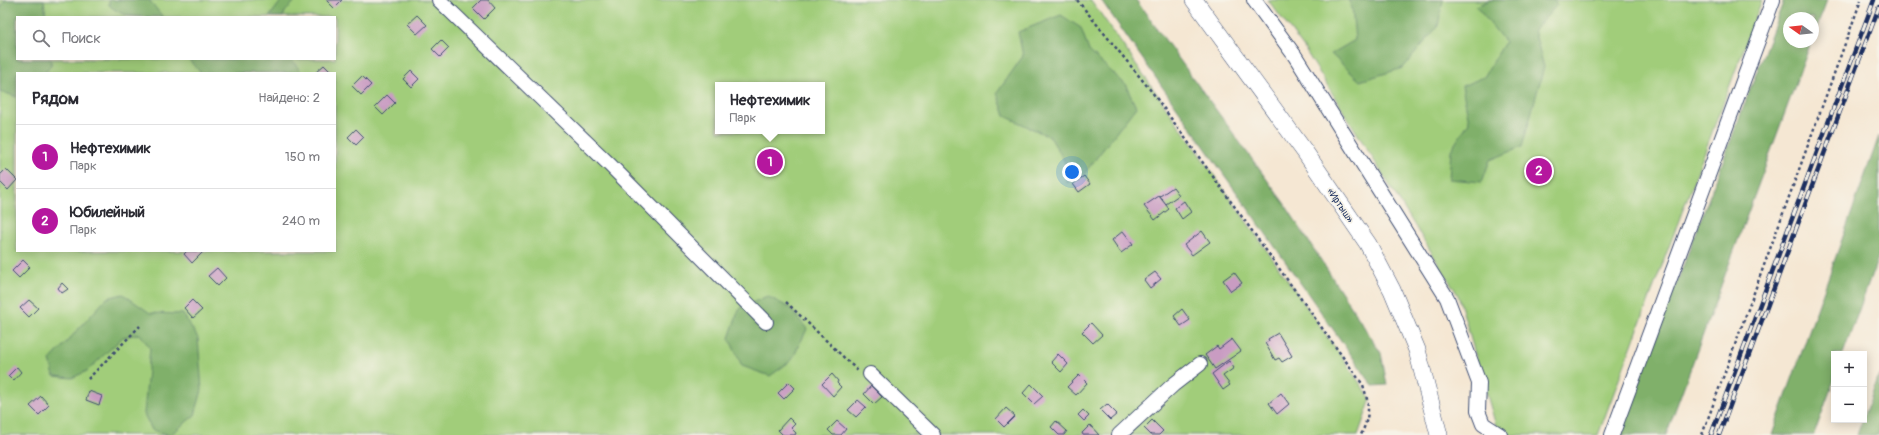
<!DOCTYPE html>
<html lang="ru">
<head>
<meta charset="utf-8">
<style>
  body { margin:0; font-family:Pangolin,sans-serif; background:#f7f7f7; color:#2b2b33 }
  .controls { position:absolute; right:12px; bottom:12px; display:grid; overflow:hidden; border-radius:0px; box-shadow:0 2px 10px #0003 }
  .controls button { width:36px; height:36px; display:grid; place-items:center; padding:0; border:0; border-bottom:1px solid #e1e1e2; background:#fff; color:#2b2b33; font:20px sans-serif }
  .compass { position:absolute; left:1783px; top:12px; width:36px; height:36px; border-radius:50%; background:#fff; box-shadow:0 2px 10px #0003; rotate:285deg }
  .you { position:absolute; left:1072px; top:172px; width:14px; height:14px; margin:-10px; border:3px solid #fff; border-radius:50%; background:#1a73e8; box-shadow:0 0 0 6px #1a73e833 }
  .badge { display:grid; place-items:center; width:26px; height:26px; border-radius:50%; background:#b5179e; color:#fff; font-size:13px; font-weight:700 }
  .pin { position:absolute; translate:-50% -50%; border:2px solid #fff; box-shadow:0 1px 4px #0006 }
  .popup { position:absolute; left:715px; top:82px; width:110px; height:52px; box-sizing:border-box; display:grid; place-content:center; border-radius:0px; background:#fff; filter:drop-shadow(0 1px 3px #0005); font-size:13px; white-space:nowrap; color:#7c7c81 }
  .popup b { font-size:15px; color:#2b2b33 }
  .popup::after { content:''; position:absolute; left:50%; top:100%; margin-left:-8px; border:8px solid transparent; border-top-color:#fff }
  .list { margin:0; padding:0; list-style:none }
  h2 { display:flex; justify-content:space-between; align-items:center; height:52px; margin:0; padding:0 16px; font-size:17px }
  h2 small { font-size:13px; font-weight:400; color:#7c7c81 }
  .list li { display:grid; grid-template-columns:26px 1fr auto; gap:12px; align-items:center; box-sizing:border-box; height:64px; padding:0 16px; border-top:1px solid #e1e1e2 }
  .list b { display:block; font-size:15px; white-space:nowrap }
  .list p { margin:0; font-size:13px; white-space:nowrap; color:#7c7c81 }
  .list em { font-size:13px; font-style:normal; color:#7c7c81 }
  .icon { flex:none; width:22px; height:22px; fill:none; stroke:currentColor; stroke-width:2; stroke-linecap:round; stroke-linejoin:round }
  .map { position:relative; flex:none; width:1879px; height:435px; overflow:hidden }
  .search { position:absolute; background:#fff; box-shadow:0 2px 10px #0003; left:16px; top:16px; width:320px; height:44px; display:flex; align-items:center; gap:10px; box-sizing:border-box; padding:0 14px; border-radius:0px; color:#7c7c81; font-size:15px }
  .panel { position:absolute; background:#fff; box-shadow:0 2px 10px #0003; left:16px; top:72px; width:320px; height:180px; border-radius:0px }
  .map>svg:first-child { display:block }
  .green { fill:#a1cd7a; stroke:#5e7e6c; fill-rule:evenodd }
  .forest { fill:#80b06a; stroke:#4e7064 }
  .building { fill:#c99cc2 }
  .lines { fill:none; stroke-linecap:round; stroke-linejoin:round }
  .minor-casing { stroke:#3c4b70; stroke-width:16 }
  .major-casing { stroke:#3c4b70; stroke-width:18 }
  .path { stroke:#3c4b70; stroke-width:2.5; stroke-dasharray:3 3; stroke-linecap:butt }
  .minor { stroke:#fff; stroke-width:14 }
  .major { stroke:#fff; stroke-width:17 }
  .rail-casing { stroke:#1b2f5e; stroke-width:4.5 }
  .rail { stroke:#f7f3e8; stroke-width:3; stroke-dasharray:9; stroke-linecap:butt }
  .labels { text-anchor:middle; stroke-width:3.5; stroke-linejoin:round; paint-order:stroke }
  .street-label { font-size:10px; fill:#1b2f5e; stroke:#f7f3e8 }
</style>
</head>
<body>
<div class="map">
<svg width="1879" height="435" viewBox="0 0 1879 435">
  <rect width="100%" height="100%" fill="#f7f3e8"/>
  <filter id="ink" filterUnits="userSpaceOnUse"><feTurbulence type="fractalNoise" baseFrequency=".025" numOctaves="2"/><feDisplacementMap in="SourceGraphic" scale="8" xChannelSelector="R" yChannelSelector="G"/><feConvolveMatrix kernelMatrix="1 2 1 2 8 2 1 2 1" color-interpolation-filters="sRGB"/></filter>
  <filter id="wash" filterUnits="userSpaceOnUse"><feTurbulence type="fractalNoise" baseFrequency=".012" numOctaves="4" result="noise"/><feDisplacementMap in="SourceGraphic" scale="16" xChannelSelector="R" yChannelSelector="G"/><feGaussianBlur stdDeviation="0.9" result="paint"/><feColorMatrix in="noise" values="0 0 0 0 0 0 0 0 0 0 0 0 0 0 0 0 0 1.4 0 .05"/><feComposite in="paint" operator="in"/></filter>
  <g filter="url(#wash)">
    <rect width="100%" height="100%" fill="#f5e7d3"/>
    <g class="green">
      <path d="M0,0h1091l280,399 -13,36h-1358zM17,17h318v42h-318zM17,73h318v178h-318zM718,85h104v46h-104z"/>
      <path d="M1268,0h494l-164,435h-87l-15,-9 -38,-131 -154,-247z"/>
    </g>
    <g class="forest">
      <path d="M5,0h39l2,17h-29v42h34v6l-6,8h-28v24l-17,-6v-81z"/>
      <path d="M109,0h40l14,17c-18,0 -40,2 -54,-12z"/>
      <path d="M282,0h14l-11,12 -2,5h-14z"/>
      <path d="M1101,0h35l148,203 97,150 6,32 -14,1z"/>
      <path d="M1348,0h95l-5,26 -35,42 -43,13 -29,-27 24,-14 -3,-33z"/>
      <path d="M1490,0h64l3,5 -23,25 10,37 -22,80 -32,13 -8,22 -33,-3 2,-29 18,-28 -7,-36 22,-9 21,-35 -29,-36z"/>
      <path d="M1784,0h43l-14,38v-20h-24v24h22l-145,393h-47z"/>
      <path d="M1061,15l20,13 8,23 36,33 11,23 -52,67 -17,9 -3,-23 -14,-23 -45,-21 -8,-23 26,-37 -5,-24z"/>
      <path d="M188,59h103l11,14h-101z"/>
      <path d="M1879,136v119l-36,99h-9v26l-20,55h-42z"/>
      <path d="M123,294l27,19 33,1 15,24 4,52 -7,25 -25,20 -18,-5 -8,-16 6,-66 -10,-14 -17,3 -36,34 -15,7 -18,-2 -4,-16 57,-62z"/>
      <path d="M767,296l23,12 17,21 -15,31 -22,16 -28,-10 -13,-28 10,-29z"/>
      <path d="M1879,375v60h-22z"/>
    </g>
    <g id="blocks">
      <g class="building">
        <path d="M326,0h16l-8,8z"/>
        <path d="M481,0h7l7,8 -11,11 -11,-11z"/>
        <path d="M417,15l10,10 -10,9 -10,-10z"/>
        <path d="M441,40l8,8 -9,9 -8,-8z"/>
        <path d="M324,65l7,7 -16,1z"/>
        <path d="M411,71l8,8 -8,8 -8,-8z"/>
        <path d="M362,76l9,9 -10,10 -9,-9z"/>
        <path d="M387,95l8,8 -12,12 -8,-8z"/>
        <path d="M356,129l8,8 -8,8 -8,-8z"/>
        <path d="M6,169l11,11 -9,10 -8,-8v-7z"/>
        <path d="M1084,176l6,8 -11,8 -6,-8z"/>
        <path d="M1173,187l6,8 -13,9 -6,-8z"/>
        <path d="M1159,196l10,13 -14,11 -11,-14z"/>
        <path d="M1184,201l7,11 -9,7 -7,-11z"/>
        <path d="M1123,231l10,13 -12,9 -9,-13z"/>
        <path d="M1202,231l8,11 -18,13 -8,-10z"/>
        <path d="M187,251h17l-12,12 -8,-9z"/>
        <path d="M23,260l7,7 -11,11 -7,-7z"/>
        <path d="M217,268l9,10 -8,8 -10,-10z"/>
        <path d="M1155,272l6,7 -11,9 -6,-8z"/>
        <path d="M1234,272l8,11 -11,8 -8,-11z"/>
        <path d="M62,283l6,6 -6,4 -4,-5z"/>
        <path d="M29,300l9,8 -9,9 -9,-9z"/>
        <path d="M192,300l10,10 -9,8 -9,-10z"/>
        <path d="M1182,309l8,11 -9,6 -7,-10z"/>
        <path d="M1091,323l11,12 -9,8 -11,-11z"/>
        <path d="M1278,333l14,23 -10,6 -3,-4 -4,2 -10,-17 4,-2 -1,-2z"/>
        <path d="M1232,339l9,12 -26,18 -10,-14 12,-9 2,3z"/>
        <path d="M1058,354l10,10 -7,8 -10,-10z"/>
        <path d="M1229,361l5,7 -11,8 7,9 -7,5 -11,-16z"/>
        <path d="M17,367l4,5 -8,9 -5,-5z"/>
        <path d="M832,374l6,7 -1,2 4,4 -8,9 -11,-12z"/>
        <path d="M1079,375l8,8 -11,12 -9,-8z"/>
        <path d="M789,382l6,6 -11,11 -6,-6z"/>
        <path d="M1031,384l12,12 -9,8 -11,-11z"/>
        <path d="M871,386l11,11 -8,7 -10,-10z"/>
        <path d="M89,391l13,5 -3,9 -13,-5z"/>
        <path d="M1281,393l8,11 -12,10 -8,-11z"/>
        <path d="M41,396l8,9 -10,10 -9,-9z"/>
        <path d="M858,400l8,7 -10,10 -8,-7z"/>
        <path d="M1107,404l10,10 -7,6 -10,-10z"/>
        <path d="M1006,408l9,8 -11,11 -8,-8z"/>
        <path d="M1083,410l6,6 -5,5 -6,-6z"/>
        <path d="M789,418l6,6 -4,4 5,5 -1,2h-12l-5,-5z"/>
        <path d="M1152,420l11,11 -4,4h-8l-7,-7z"/>
        <path d="M837,421l9,8 -5,6h-8l-5,-5z"/>
        <path d="M1056,421l11,10 -3,4h-5l-8,-8z"/>
        <path d="M1090,425l9,10h-16l-1,-2z"/>
      </g>
    </g>
  </g>
  <g filter="url(#ink)">
    <use href="#blocks" fill-opacity="0" stroke="#3c4b70" stroke-width="1"/>
    <g class="lines">
      <g class="minor-casing">
        <g id="minor">
          <path d="M439,0l171,165 156,157"/>
          <path d="M1254,0l41,56 152,242 32,85 -1,28 5,13 17,11"/>
          <path d="M870,374l63,61"/>
          <path d="M1119,435l54,-50 27,-21"/>
          <path d="M1612,435l161,-435"/>
        </g>
      </g>
      <g class="major-casing">
        <path id="major" d="M1194,0l111,152 63,92 24,46 25,60 22,85"/>
      </g>
      <g class="path">
        <path d="M1077,0l75,92 211,293c7,22 7,29 -2,50"/>
        <path d="M786,302l72,69"/>
        <path d="M88,379l52,-53"/>
        <path d="M1702,435l159,-435"/>
      </g>
      <use href="#minor" class="minor"/>
      <use href="#major" class="major"/>
      <g class="rail-casing">
        <g id="rail">
          <path d="M1711,435l163,-435"/>
          <path d="M1719,435l160,-428"/>
        </g>
      </g>
      <use href="#rail" class="rail"/>
    </g>
  </g>
  <g class="labels">
    <g class="street-label">
      <text transform="translate(1341 205) rotate(56)" y="4">«Иртыш»</text>
    </g>
  </g>
</svg>
<div class="controls">
<button>+</button>
<button>−</button>
</div>
<svg class="compass" viewBox="-18 -18 36 36"><path d="M0-13l5 13h-10z" fill="#e53935"/><path d="M0 13l5-13h-10z" fill="#7c7c81"/></svg>
<div class="you"></div>
<div class="pin badge" style="left:770px;top:162px">1</div>
<div class="popup"><b>Нефтехимик</b>Парк</div>
<div class="pin badge" style="left:1539px;top:171px">2</div>
<div class="search"><svg class="icon" aria-label="search" viewBox="0 0 24 24"><circle cx="10" cy="10" r="6"/><path d="M15 15l6 6"/></svg>Поиск</div>
<section class="panel">
<h2>Рядом<small>Найдено: 2</small></h2>
<ul class="list">
<li><span class="badge">1</span><div><b>Нефтехимик</b><p>Парк</p></div><em>150 m</em></li>
<li><span class="badge">2</span><div><b>Юбилейный</b><p>Парк</p></div><em>240 m</em></li>
</ul>
</section>
</div>
</body>
</html>
